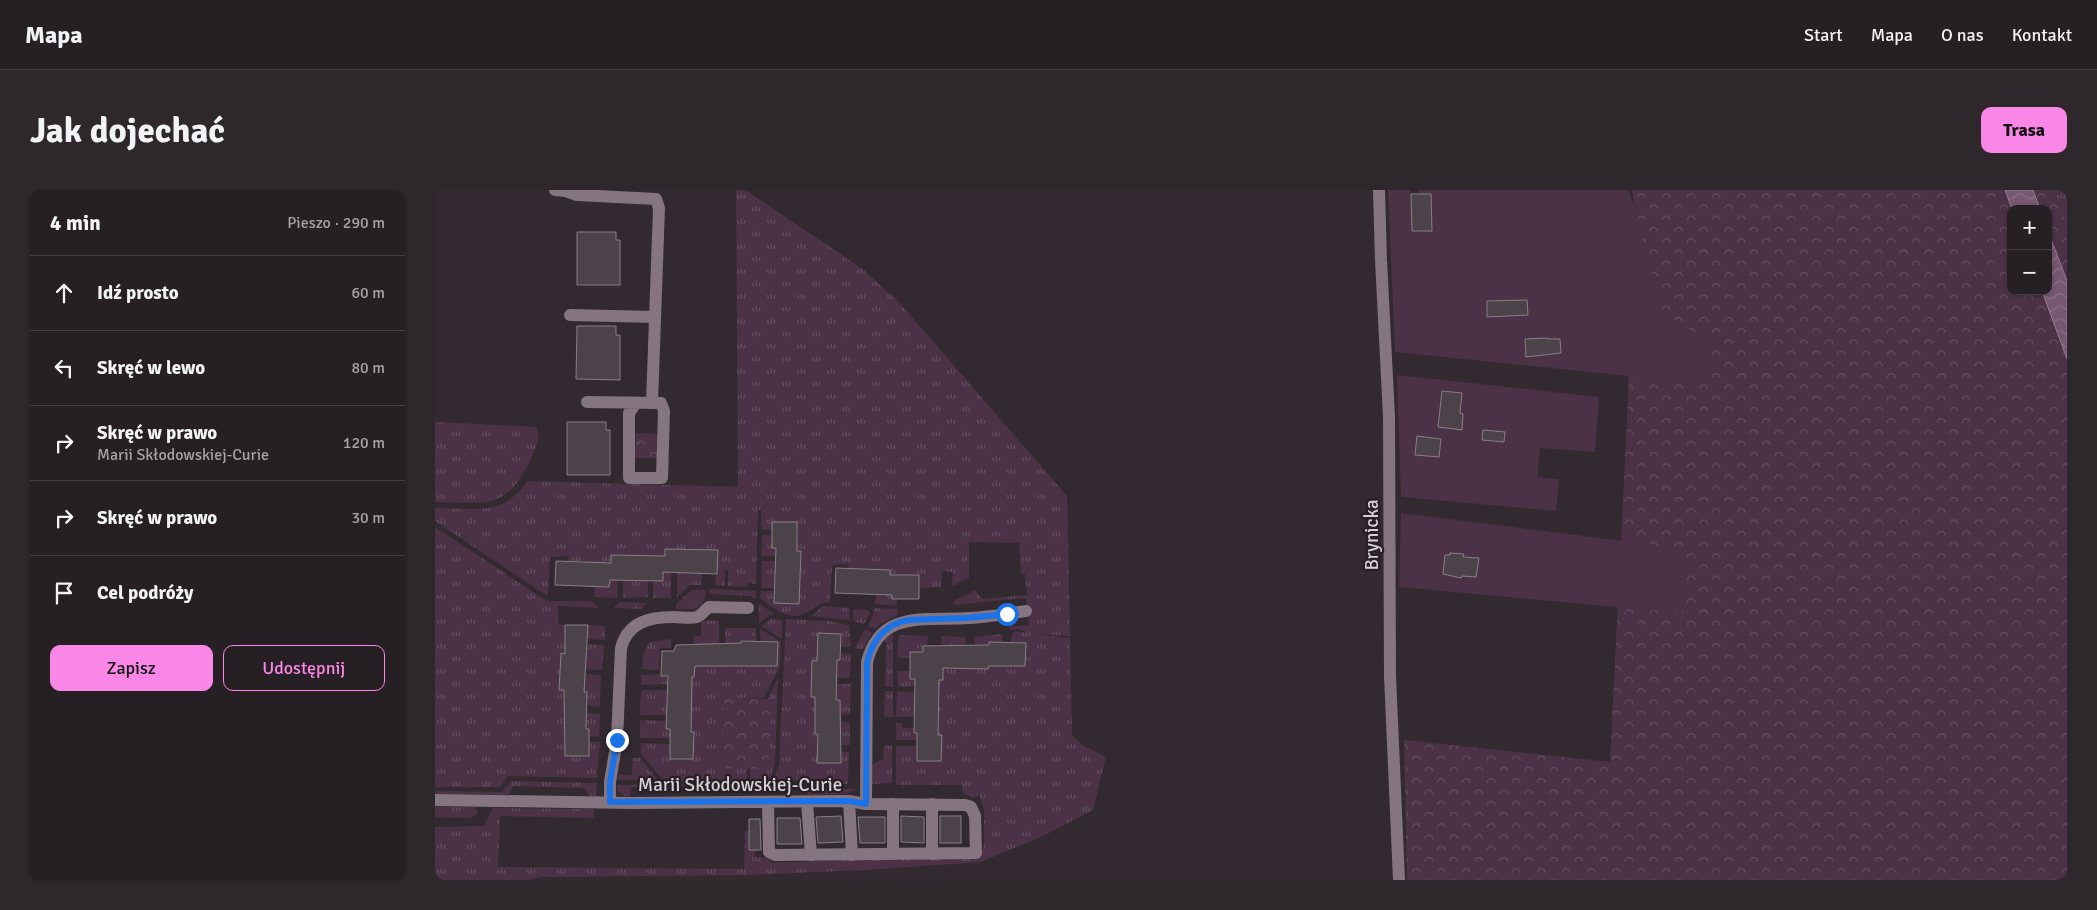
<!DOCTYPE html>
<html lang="pl">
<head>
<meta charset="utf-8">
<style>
  body { margin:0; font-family:Signika,sans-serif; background:#2e282c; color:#f1f3f6 }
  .controls { position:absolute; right:15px; top:15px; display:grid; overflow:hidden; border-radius:10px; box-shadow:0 1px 4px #0004 }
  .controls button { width:45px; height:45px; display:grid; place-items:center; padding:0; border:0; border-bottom:1px solid #423e41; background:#262024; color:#f1f3f6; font:25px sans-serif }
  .stop { position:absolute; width:15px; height:15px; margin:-11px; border:4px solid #1a73e8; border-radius:50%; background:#fff }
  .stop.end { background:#1a73e8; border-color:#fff; box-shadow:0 1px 5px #0008 }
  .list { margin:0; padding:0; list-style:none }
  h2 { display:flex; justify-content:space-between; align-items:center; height:65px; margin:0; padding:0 20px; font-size:21px }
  h2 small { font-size:16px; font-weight:400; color:#a4a3a6 }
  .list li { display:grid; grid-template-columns:32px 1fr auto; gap:15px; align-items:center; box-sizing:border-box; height:75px; padding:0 20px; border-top:1px solid #423e41 }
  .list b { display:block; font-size:19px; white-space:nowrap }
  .list p { margin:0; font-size:16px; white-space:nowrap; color:#a4a3a6 }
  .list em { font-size:16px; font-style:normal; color:#a4a3a6 }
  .actions { display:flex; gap:10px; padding:15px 20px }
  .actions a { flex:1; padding:11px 0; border:1px solid #fa87e7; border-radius:10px; text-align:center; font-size:18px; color:#fa87e7 }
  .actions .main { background:#fa87e7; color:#111 }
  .icon { flex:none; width:28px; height:28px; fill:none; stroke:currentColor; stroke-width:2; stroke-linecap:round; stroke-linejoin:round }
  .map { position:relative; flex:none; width:1632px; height:690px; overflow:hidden; border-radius:10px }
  header { display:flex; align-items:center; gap:30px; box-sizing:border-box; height:70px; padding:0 25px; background:#262024; border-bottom:1px solid #423e41 }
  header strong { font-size:24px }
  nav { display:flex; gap:28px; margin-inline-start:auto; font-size:18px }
  .intro { display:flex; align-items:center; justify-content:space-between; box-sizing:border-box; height:120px; padding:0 30px }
  h1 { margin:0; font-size:35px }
  .button { padding:12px 22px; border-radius:10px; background:#fa87e7; color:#111; font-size:18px; font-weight:700 }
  main { display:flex; gap:30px; padding:0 30px }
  aside { flex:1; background:#262024; border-radius:10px; box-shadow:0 1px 4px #0004 }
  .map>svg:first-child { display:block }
  .grass { fill:url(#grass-tufts) }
  .park { fill:url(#park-crowns); fill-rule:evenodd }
  .garden { fill:#4b3246 }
  .water { fill:url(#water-waves); stroke:#947c8f }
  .building { fill:#4b4349; stroke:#897f86 }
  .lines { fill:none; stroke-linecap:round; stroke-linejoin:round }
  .minor { stroke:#847581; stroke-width:12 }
  .route { stroke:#1a73e8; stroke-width:6 }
  .labels { text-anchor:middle; stroke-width:4.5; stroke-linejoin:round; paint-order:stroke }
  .street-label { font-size:19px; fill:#d6d1d5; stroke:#282026 }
</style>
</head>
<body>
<header>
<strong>Mapa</strong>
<nav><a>Start</a><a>Mapa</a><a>O nas</a><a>Kontakt</a></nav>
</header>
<div class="intro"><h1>Jak dojechać</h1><a class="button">Trasa</a></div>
<main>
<aside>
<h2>4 min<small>Pieszo · 290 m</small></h2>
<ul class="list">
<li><svg class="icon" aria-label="ahead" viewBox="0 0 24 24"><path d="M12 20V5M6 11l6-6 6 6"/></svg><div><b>Idź prosto</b></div><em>60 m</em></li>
<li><svg class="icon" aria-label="left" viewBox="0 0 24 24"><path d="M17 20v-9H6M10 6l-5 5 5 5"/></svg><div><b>Skręć w lewo</b></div><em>80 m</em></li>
<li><svg class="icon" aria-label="right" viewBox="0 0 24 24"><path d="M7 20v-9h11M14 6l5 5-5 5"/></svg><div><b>Skręć w prawo</b><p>Marii Skłodowskiej-Curie</p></div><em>120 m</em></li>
<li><svg class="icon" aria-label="right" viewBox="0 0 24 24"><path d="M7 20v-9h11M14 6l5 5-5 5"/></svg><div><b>Skręć w prawo</b></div><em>30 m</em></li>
<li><svg class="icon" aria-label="arrive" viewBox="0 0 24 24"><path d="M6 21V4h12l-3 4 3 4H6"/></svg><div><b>Cel podróży</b></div></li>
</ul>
<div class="actions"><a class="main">Zapisz</a><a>Udostępnij</a></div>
</aside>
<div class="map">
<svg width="1632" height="690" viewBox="0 0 1632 690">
  <defs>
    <pattern id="grass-tufts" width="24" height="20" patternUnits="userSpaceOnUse" patternTransform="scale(1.25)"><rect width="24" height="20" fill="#4b3246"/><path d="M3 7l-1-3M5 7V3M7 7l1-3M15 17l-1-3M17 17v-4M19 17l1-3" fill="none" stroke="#644f60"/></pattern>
    <pattern id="park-crowns" width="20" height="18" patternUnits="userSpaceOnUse" patternTransform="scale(1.25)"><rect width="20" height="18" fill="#4b3246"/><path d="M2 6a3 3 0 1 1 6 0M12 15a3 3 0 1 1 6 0" fill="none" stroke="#644f60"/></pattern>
    <pattern id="water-waves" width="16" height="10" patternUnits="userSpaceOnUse" patternTransform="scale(1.25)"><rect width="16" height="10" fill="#775871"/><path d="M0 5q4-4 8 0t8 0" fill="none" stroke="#8a6f84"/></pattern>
  </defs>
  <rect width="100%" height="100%" fill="#322a30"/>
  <g class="grass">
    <path d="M301,0h8l6,3 111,75 36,32 170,196 3,140 -42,-3 -8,-4 -11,1v-3l20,-2 -3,-27 -74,7 4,-5 19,-10 7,9 45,-4 -2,-21 -4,-1 -2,-30 -50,-1v36l-17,8 1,-14 -11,-1 -1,16 -22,1v-13h-29v-5l-42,-2v-4l-16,1 -2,37c-11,0 -15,6 -24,11 -17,9 -33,-5 -46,-15l1,-7h13v12l25,1 -2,-82h-24l-1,8 -11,-1v-19h-3l-2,74 -7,-1 -3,4 -18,-1v-16h-3v16l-10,-1 3,-35 -52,-1 -1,7 -53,-1 -2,8 -42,-2v-5l-18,1 -2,38h-2l-111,-74v-13c36,0 70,9 92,-27l211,6z"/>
    <path d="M1614,0h18v49z"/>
    <path d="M0,232l101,5c5,9 0,21 -4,29 -24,55 -44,47 -97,46z"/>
    <path d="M0,337l112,74h45l7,7 -41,-2v18l7,1v29h-4l-2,35 5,1 1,65 24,1v-14h11l-3,36 -89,-2 -8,11h-65z"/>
    <path d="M327,345h10v13h4v8h-15z"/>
    <path d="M327,371h14l-2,27h-13z"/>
    <path d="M228,382l8,1v25h-18v-17z"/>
    <path d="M242,383l25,1v11h-12l-13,12z"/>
    <path d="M175,389h8l-1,19 -22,-1v-11l14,1z"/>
    <path d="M188,390h25v17l-25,1z"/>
    <path d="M277,399l44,2v7h-4v-2l-42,-2 -1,-4z"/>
    <path d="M257,400h14c-1,20 -14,20 -30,19v-5z"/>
    <path d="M441,404l16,1v3l5,1v7l-22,-2z"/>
    <path d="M184,412l27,1 -4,6 -28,-1z"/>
    <path d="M324,413l16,12h-5l-11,8z"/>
    <path d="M388,416l26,2 1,12 -39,-4z"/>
    <path d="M439,418l24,1v6l-18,9 -5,5 -7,-3 5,-10z"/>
    <path d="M418,419l16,1 1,3 -6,11 -11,-3z"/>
    <path d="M336,429l11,1v19l-21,-13z"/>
    <path d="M351,429l43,2 20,4 2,22h-11l1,-13 -23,-1 -1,26 -1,2h-4l-1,36h4v37h2v29h24v-12l8,1 -1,32 -36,1 -20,-6 -19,1 6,-16z"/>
    <path d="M266,430l18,1v22l-25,2v-9h7z"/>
    <path d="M153,435l17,1v14l-17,-1z"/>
    <path d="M290,438h31v14l-14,-1 -1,3 -16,-1z"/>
    <path d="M325,439l21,13 -1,25 -16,31h-40l-2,69 25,1v12l-83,1 -23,-27v-11l29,1v15h23l1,-26 -4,-1 1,-55h3l1,-12 44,2v-3l38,2 1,-23 -17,-1z"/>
    <path d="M430,439l7,4 -9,16h-8z"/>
    <path d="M578,441l57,7 2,97 10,10 24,12 -13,53 -52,27 -60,25 -115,8 -121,5 -203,2 -15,3h-92v-53l49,-1 9,-18 101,1v9l-94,-2 -2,51 246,2 1,-38h4v19h6v7l15,1v5l208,-9 5,-5 1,-4v-36l-5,-14 -6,3 -10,-5 -1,-8h-66v-38l1,-1h20v15h24l1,-26h-4l1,-55 4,-1v-11l45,1 1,-3h36l1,-23h-16z"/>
    <path d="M458,444v53h-8l1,-43 -1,-3 -3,-1z"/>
    <path d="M567,444l1,9 -28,2 -1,-8z"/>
    <path d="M464,445l29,1 -1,10h-4v6l-13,6h-13z"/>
    <path d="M506,446l24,1 1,8 -22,1 -3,-3z"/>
    <path d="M236,449v9h-11l-1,22 -17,-1 1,-14 6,-13z"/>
    <path d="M153,454l16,1 -2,25 -17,-1z"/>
    <path d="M405,463l11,1 -1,24h-14l1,-18h3z"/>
    <path d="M462,481h13v8h5v7l-17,1z"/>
    <path d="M150,484l16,1 -1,32 -13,-2v-13h-3z"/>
    <path d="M227,484v2l6,2v6l-27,1v-10z"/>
    <path d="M343,487l-3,87 -5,16h-20v-12h19l2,-69h-3z"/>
    <path d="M401,494h15l-1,30 -10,1v-15h-4z"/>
    <path d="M206,500h27l-1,25h-27z"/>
    <path d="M450,501h8v26h-9z"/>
    <path d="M462,501l18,2 -1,24h-18z"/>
    <path d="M152,523l13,1 -1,23 -10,-1v-7l-3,-2z"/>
    <path d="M205,530l27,1 -1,8h5l-1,9h-30z"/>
    <path d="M405,531l10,2v22h-9l1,-8h-3z"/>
    <path d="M461,533h6l1,5h11v5h4v7h-22z"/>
    <path d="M449,555l8,1v37l-22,1v-14l4,-7 9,-3z"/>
    <path d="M198,568h7l19,23 -42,-1v-3l3,-2h12z"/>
    <path d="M76,591l86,2 -1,13h-6l-7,-8 -70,-2 -5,9 -73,-1v-3l67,1z"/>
    <path d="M334,593v2h-16l-121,2 -2,10 -6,-1 -7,-6v-5z"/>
    <path d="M339,593h14l24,5 43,1 -8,5 -38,1 -20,-11 -16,1z"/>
    <path d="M0,617h40l3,6 -7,5 -36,-1z"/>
  </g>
  <g class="park">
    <path d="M1196,0h423l13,36v654h-660l-3,-140 206,22 18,-363 5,-205zM1576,19h37v82h-37z"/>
    <path d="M201,243l22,1 -1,24h-22z"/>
    <path d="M289,508l47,1 -2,70 -47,-1z"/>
  </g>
  <g class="garden">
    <path d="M953,0h22l1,4 8,-1v-3h210l33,123 51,31 -5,40 -313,-32z"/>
    <path d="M962,185l202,22 -4,55 -55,-4 -3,29 22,2 -3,32 -155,-14z"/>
    <path d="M966,323l285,36 -4,64 -283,-26z"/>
  </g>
  <g class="water">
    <path d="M1570,0h28l7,19h-28z"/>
    <path d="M1613,41l19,50v78l-25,-68h6z"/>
  </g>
  <g class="building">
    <path d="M976,4h20l1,37h-20z"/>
    <path d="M142,42h39v8h4v45h-43z"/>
    <path d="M1092,110l1,15 -41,2v-16z"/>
    <path d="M142,136h39v9h4v45l-44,-1z"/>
    <path d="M1113,148v1h12l1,14 -35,4 -1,-18z"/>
    <path d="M1007,201l20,2 -2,20 3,1 -1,16 -24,-3z"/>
    <path d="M132,232h39v8h4v45h-43z"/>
    <path d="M1048,240l22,2 -1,10 -22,-2z"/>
    <path d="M982,246l24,3 -2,18 -24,-2z"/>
    <path d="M337,332h25v29h4l-2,53 -25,-1 2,-55h-4z"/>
    <path d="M230,359l53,1 -1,24 -54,-2v9l-53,-1 -1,7 -54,-2 1,-24 55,2v-8l54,1z"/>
    <path d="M1015,363l14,1 -1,3 16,1 -3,19 -14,-1 -1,2 -18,-4 2,-19h5z"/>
    <path d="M401,378l54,2v5h29v24h-27v-4l-57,-2z"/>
    <path d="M130,435h23l-4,67h3l-1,37h3v27h-24l-1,-66h-5l2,-37 4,1z"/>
    <path d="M383,443l23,1 -1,26h-3l-1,40h4l1,63h-24l1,-29h-3v-37h-4l1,-36h5z"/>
    <path d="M306,451l37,1 -1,24h-82l-1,11h-2l-1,55h3l-1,27h-23v-30h-4l2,-53h-7l1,-25h12l2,-6 65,-2z"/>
    <path d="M554,452l37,1 -1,23h-36l-1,3 -45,-1v12h-4l-1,55h4l-1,26h-24v-28h-3l1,-54h-5v-27h13v-6l66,-1z"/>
    <path d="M406,626l2,26 -25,1 -2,-26z"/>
    <path d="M466,626l23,1v26l-23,-1z"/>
    <rect x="505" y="626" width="21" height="27"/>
    <path d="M423,627h27v26h-25z"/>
    <path d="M342,628h23l2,26h-25z"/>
    <path d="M314,629h11l1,31h-12z"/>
  </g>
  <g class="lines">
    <g class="minor">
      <path d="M120,0l11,1 11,4 79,4 3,9 -7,195"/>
      <path d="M944,0l2,70 8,157 1,259 9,204"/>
      <path d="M135,125l85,2"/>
      <path d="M152,212l74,1 3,8 -2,67h-33v-65l7,-10"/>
      <path d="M0,610l198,3 216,-2 17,3 99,1 6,2 4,9 1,37 -201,2 -6,-3 -1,-50"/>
      <path d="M414,611l3,54"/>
      <path d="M175,612v-20l7,-42 4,-92c7,-26 28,-31 53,-31 7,0 16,2 23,0 5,-2 8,-7 12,-10l39,1"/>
      <path d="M372,612l4,53"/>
      <path d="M431,614l1,-142c13,-53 59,-41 102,-44 19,-1 38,-4 57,-7"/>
      <path d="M458,614v50"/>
      <path d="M497,614v50"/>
    </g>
  </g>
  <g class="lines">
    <path class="route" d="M182,550l-7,42v20l239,-1 17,3 1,-142c6,-23 18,-38 42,-42l58,-2 40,-4"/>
  </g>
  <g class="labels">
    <g class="street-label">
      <text transform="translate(936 345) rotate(-90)" y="7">Brynicka</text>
      <text x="305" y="601">Marii Skłodowskiej-Curie</text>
    </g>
  </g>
</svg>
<div class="controls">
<button>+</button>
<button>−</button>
</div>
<div class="stop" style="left:572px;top:424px"></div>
<div class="stop end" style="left:182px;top:550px"></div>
</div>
</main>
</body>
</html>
